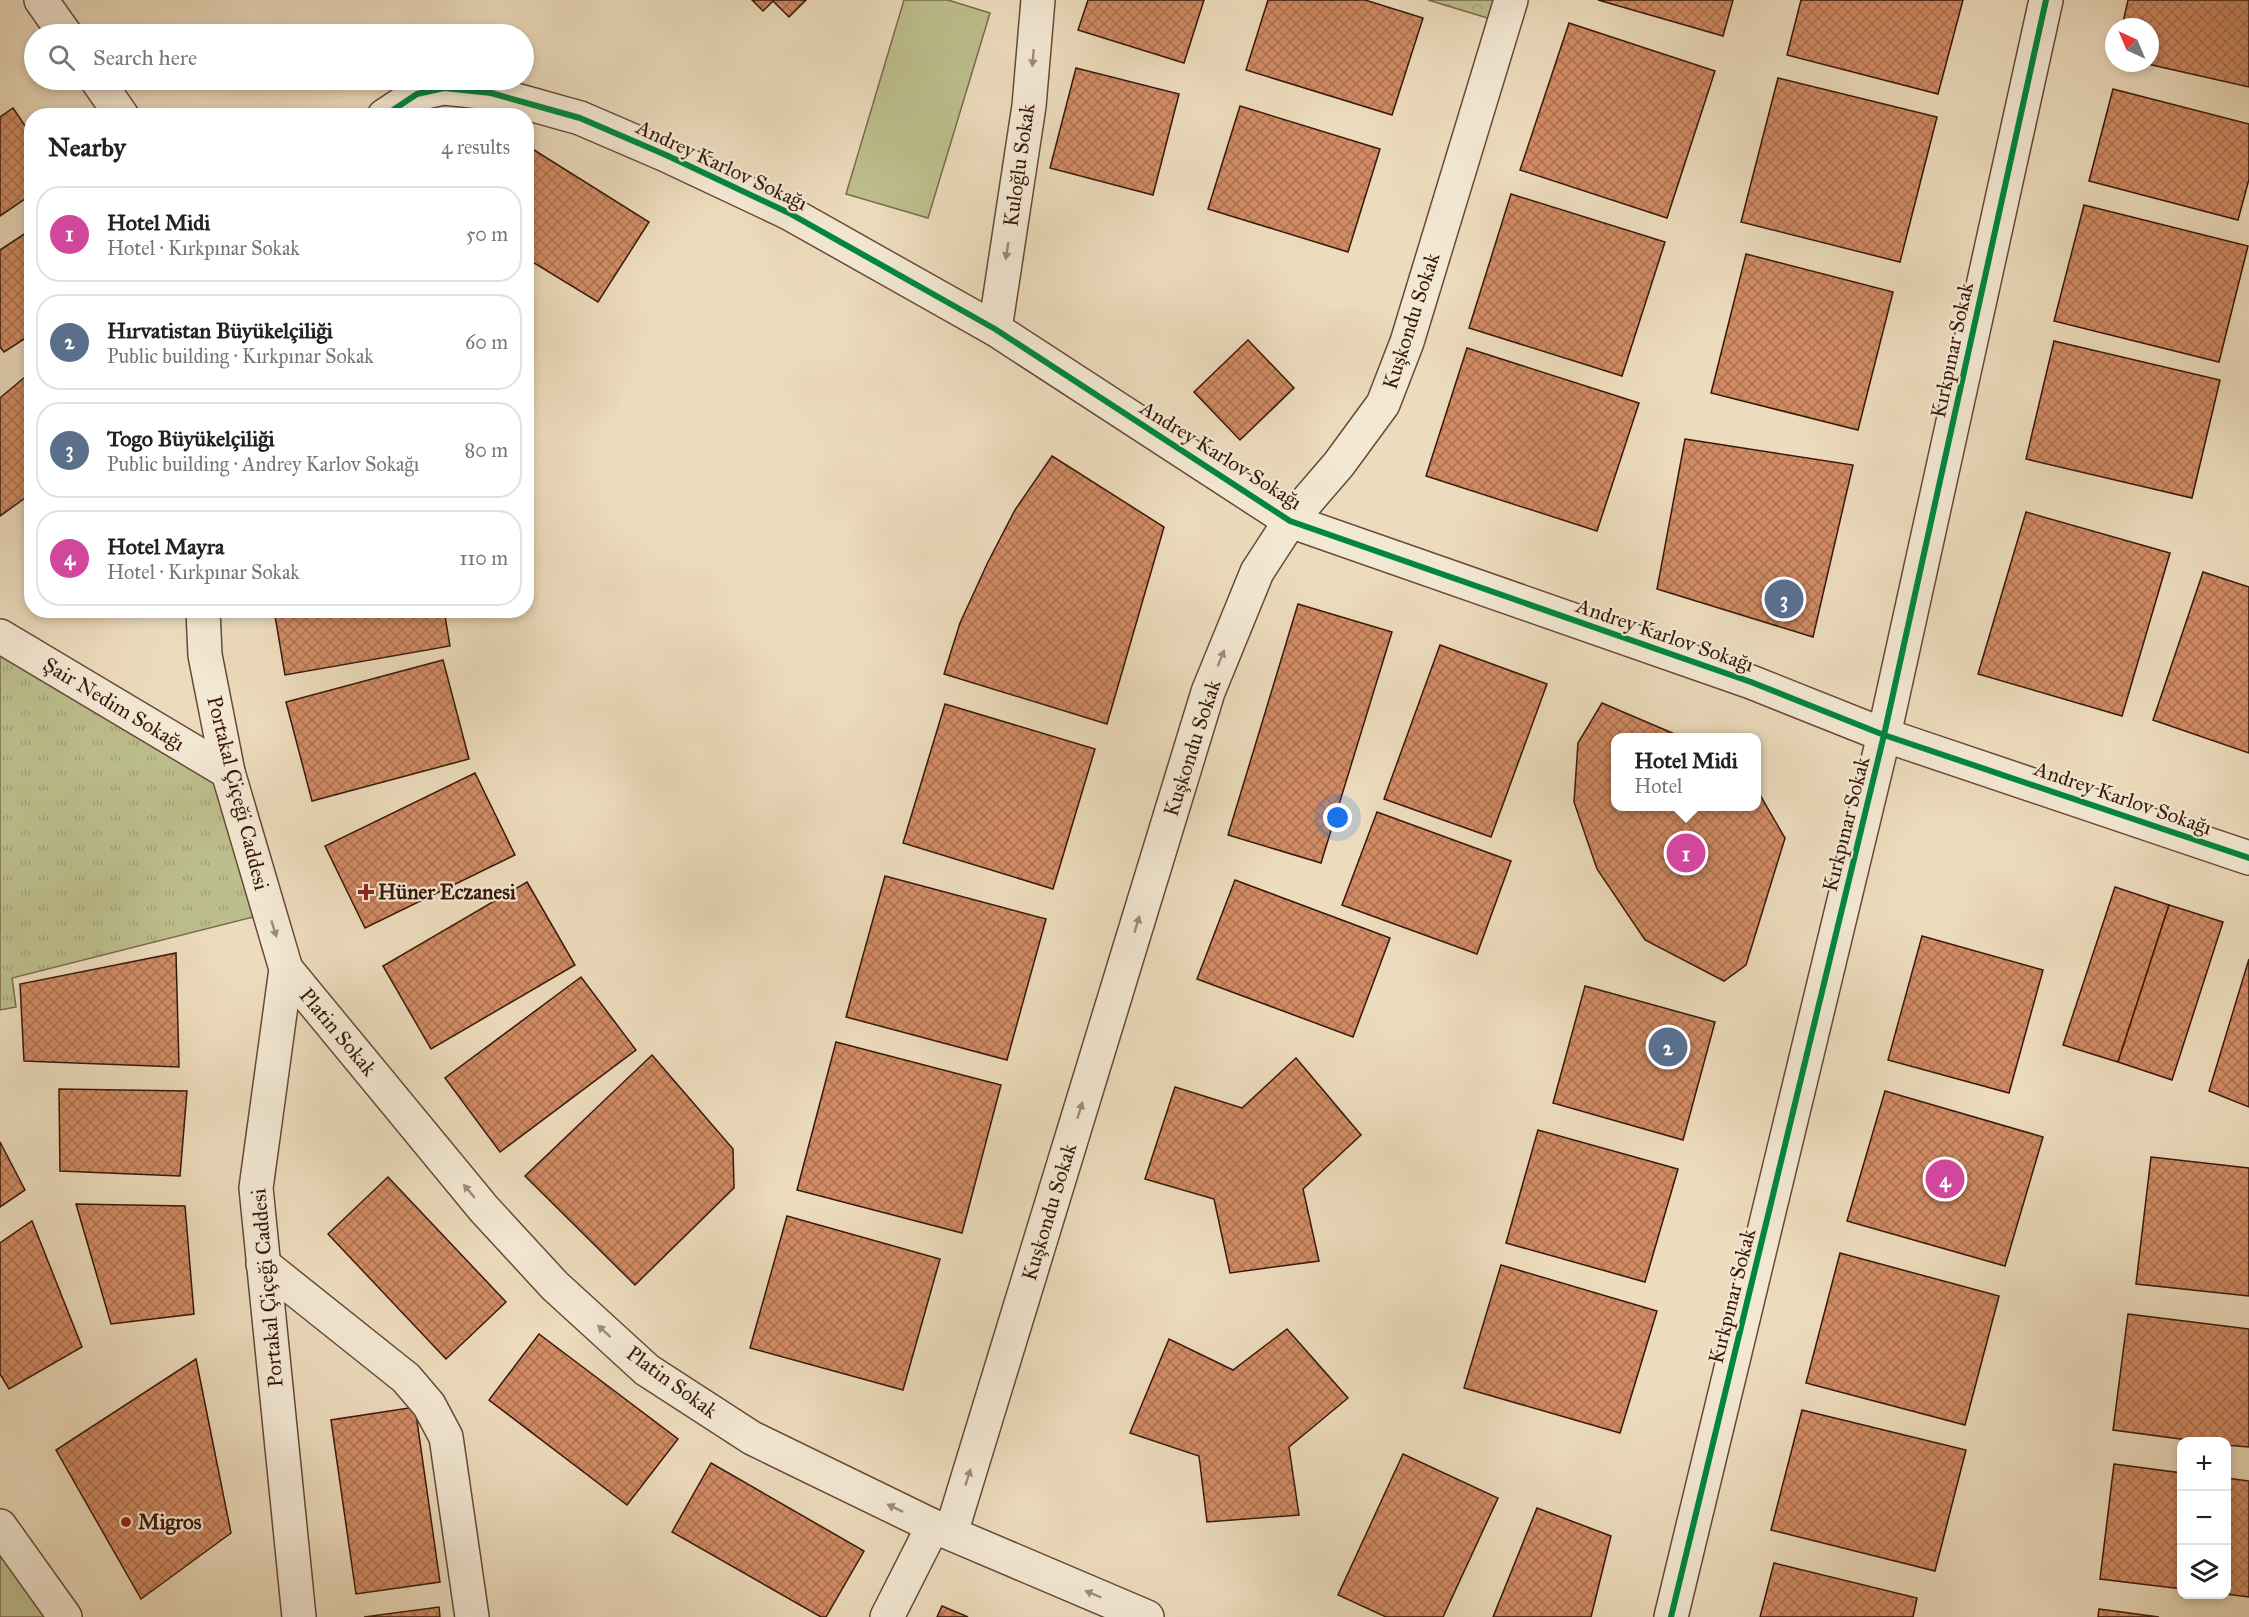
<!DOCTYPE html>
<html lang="en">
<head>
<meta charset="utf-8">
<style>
  body { margin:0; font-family:"IM FELL Great Primer",serif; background:#f6f6f6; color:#222 }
  .controls { position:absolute; right:18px; bottom:18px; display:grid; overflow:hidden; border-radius:12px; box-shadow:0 3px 9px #0003 }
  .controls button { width:54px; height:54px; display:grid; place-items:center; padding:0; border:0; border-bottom:2px solid #e0e0e0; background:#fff; color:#222; font:30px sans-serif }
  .compass { position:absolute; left:2105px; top:18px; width:54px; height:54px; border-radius:50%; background:#fff; box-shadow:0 3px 9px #0003; rotate:316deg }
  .you { position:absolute; left:1338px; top:818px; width:21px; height:21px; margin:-15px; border:4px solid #fff; border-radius:50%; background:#1a73e8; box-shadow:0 0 0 9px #1a73e833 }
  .badge { display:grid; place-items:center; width:39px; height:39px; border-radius:50%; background:#d93025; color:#fff; font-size:20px; font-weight:700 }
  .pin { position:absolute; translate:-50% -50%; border:3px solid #fff; box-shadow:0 2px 6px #0006 }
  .popup { position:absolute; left:1611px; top:733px; width:150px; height:78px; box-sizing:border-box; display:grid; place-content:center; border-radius:12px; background:#fff; filter:drop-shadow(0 2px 4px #0005); font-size:20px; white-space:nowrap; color:#767676 }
  .popup b { font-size:22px; color:#222 }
  .popup::after { content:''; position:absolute; left:50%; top:100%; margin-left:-12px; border:12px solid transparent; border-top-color:#fff }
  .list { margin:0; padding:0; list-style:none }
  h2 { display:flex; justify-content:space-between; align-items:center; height:78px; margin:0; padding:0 24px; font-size:26px }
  h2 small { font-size:20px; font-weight:400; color:#767676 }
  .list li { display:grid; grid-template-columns:39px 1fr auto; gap:18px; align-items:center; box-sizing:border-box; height:96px; margin:0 12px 12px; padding:0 12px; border:2px solid #e0e0e0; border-radius:24px }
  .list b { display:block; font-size:22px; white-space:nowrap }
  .list p { margin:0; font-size:20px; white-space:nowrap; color:#767676 }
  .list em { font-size:20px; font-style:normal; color:#767676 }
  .icon { flex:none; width:33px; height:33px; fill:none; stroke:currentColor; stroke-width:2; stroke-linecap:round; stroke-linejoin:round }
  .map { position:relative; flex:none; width:2249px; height:1617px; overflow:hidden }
  .search { position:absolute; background:#fff; box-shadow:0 3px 9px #0003; left:24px; top:24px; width:510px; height:66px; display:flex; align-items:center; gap:15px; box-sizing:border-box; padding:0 21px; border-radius:33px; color:#767676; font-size:22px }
  .panel { position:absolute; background:#fff; box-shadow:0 3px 9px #0003; left:24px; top:108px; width:510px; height:510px; border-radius:24px }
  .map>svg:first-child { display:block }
  .green { fill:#bdbe8d; stroke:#7b6b4c; stroke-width:1.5 }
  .forest { fill:url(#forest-crowns); stroke:#7b6b4c; stroke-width:1.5 }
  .park { fill:url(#park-tufts); stroke:#7b6b4c; stroke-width:1.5 }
  .building { fill:url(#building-cross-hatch); stroke:#39180a; stroke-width:1.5 }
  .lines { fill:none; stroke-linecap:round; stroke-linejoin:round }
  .minor-casing { stroke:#664936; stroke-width:36 }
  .minor { stroke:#f3e8d3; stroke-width:33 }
  .cycleway-casing { stroke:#f3e8d3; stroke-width:10 }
  .cycleway { stroke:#00873e; stroke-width:6 }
  .oneway { fill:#9f8a79 }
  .poi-dot { fill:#8f2418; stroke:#f3e8d3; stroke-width:2 }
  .labels { text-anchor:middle; stroke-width:4.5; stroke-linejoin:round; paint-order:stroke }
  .street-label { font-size:21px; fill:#39180a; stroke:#f3e8d3 }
  .poi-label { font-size:21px; font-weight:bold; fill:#39180a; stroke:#f3e8d3; text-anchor:start }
</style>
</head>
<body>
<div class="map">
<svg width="2249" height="1617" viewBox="0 0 2249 1617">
  <defs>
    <pattern id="forest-crowns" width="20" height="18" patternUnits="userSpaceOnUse" patternTransform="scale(1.5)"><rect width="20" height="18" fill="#bdbe8d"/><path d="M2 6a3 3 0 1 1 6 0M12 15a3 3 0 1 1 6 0" fill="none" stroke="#a3a378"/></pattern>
    <pattern id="park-tufts" width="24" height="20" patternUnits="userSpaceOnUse" patternTransform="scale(1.5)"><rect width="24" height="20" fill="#bdbe8d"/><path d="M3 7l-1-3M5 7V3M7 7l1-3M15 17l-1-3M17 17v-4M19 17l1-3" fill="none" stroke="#a3a378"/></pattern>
    <pattern id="building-cross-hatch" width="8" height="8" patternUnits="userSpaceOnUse" patternTransform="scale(1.5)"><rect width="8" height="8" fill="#d18b64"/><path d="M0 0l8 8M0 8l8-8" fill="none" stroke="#ab7151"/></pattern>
  </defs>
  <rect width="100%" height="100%" fill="#ecdbbc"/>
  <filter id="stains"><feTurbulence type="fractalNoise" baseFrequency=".00333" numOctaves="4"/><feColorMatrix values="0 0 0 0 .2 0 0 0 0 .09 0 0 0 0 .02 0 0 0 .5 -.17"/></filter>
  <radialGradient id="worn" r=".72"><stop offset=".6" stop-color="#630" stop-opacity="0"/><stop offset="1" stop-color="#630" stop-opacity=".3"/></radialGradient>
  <g class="green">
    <path d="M904,0h44l42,13 -62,205 -82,-24z"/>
    <path d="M0,1526l65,91h-65z"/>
  </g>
  <path class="forest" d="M1428,0h83l-7,23z"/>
  <path class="park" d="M0,641l228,131 41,141 -257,65 4,29 -16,3z"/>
  <g class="building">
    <path d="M752,0h54l-17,17 -16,-16 -10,10z"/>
    <path d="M1088,0h116l-20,63 -106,-33z"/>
    <path d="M1268,0h97l58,18 -31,97 -146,-45z"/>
    <path d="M1598,0h135l-10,36z"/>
    <path d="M1801,0h162l-25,94 -151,-39z"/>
    <path d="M2128,0h121v87l-106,-24h7v-36h-28z"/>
    <path d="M1569,23l146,48 -48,147 -147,-48z"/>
    <path d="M1076,68l103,26 -26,101 -103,-27z"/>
    <path d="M1778,78l159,39 -37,145 -159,-40z"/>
    <path d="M2113,89l136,35v55l-11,41 -149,-39z"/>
    <path d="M1240,106l140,43 -32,103 -140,-43z"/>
    <path d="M13,108l19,28v58l-32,22v-99z"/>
    <path d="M526,145l123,77 -51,80 -72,-44z"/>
    <path d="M1511,194l154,48 -43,134 -153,-48z"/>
    <path d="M2084,205l164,41 -29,116 -165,-41z"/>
    <path d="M32,229v105l-28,18 -4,-5v-97z"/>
    <path d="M1746,254l147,38 -35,138 -147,-37z"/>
    <path d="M1248,340l46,48 -54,52 -46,-48z"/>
    <path d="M2054,341l166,39 -28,118 -166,-39z"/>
    <path d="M1467,348l172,55 -42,128 -171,-55z"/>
    <path d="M31,372l1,121 -32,23v-118z"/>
    <path d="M1685,439l168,26 -40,172 -156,-48z"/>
    <path d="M1052,456l112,71 -57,197 -163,-50 16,-51 28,-61 27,-52z"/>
    <path d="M2026,512l144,41 -48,163 -144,-42z"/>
    <path d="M2203,572l46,15v166l-96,-33z"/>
    <path d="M1298,604l94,28 -71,231 -93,-28z"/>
    <path d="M274,610h170l6,36 -165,29z"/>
    <path d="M1440,645l107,39 -56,153 -107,-38z"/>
    <path d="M443,660l26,99 -157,42 -26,-99z"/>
    <path d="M1602,703l82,35h-68v68h140v-18l29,50 -39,127 -22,16 -79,-41 -48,-71 -23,-67 4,-59z"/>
    <path d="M945,704l150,45 -42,140 -150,-46z"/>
    <path d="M475,773l40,82 -150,73 -40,-82z"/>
    <path d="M1377,812l134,49 -34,93 -135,-49z"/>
    <path d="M885,876l161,43 -39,141 -161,-43z"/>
    <path d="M1235,880l155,58 -37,99 -156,-58z"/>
    <path d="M527,882l48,83 -144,84 -48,-83z"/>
    <path d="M2115,887l54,18 -51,157 -55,-17z"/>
    <path d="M2169,905l54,17 -51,158 -54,-18z"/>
    <path d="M1922,936l121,34 -34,123 -121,-33z"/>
    <path d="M176,953l3,114 -155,-6 -4,-77z"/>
    <path d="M2249,959v148l-40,-16z"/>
    <path d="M581,977l55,73 -136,102 -55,-74z"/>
    <path d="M1585,986l130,36 -32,118 -130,-37z"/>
    <path d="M836,1042l165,43 -39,148 -165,-43z"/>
    <path d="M652,1055l81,94 1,39 -99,97 -110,-109z"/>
    <path d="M1296,1058l65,77 -58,54 16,72 -89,12 -16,-74 -69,-20 30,-92 67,21z"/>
    <path d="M59,1089l128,2 -7,85 -120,-5z"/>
    <path d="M1885,1091l158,46 -38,129 -158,-45z"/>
    <path d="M1538,1130l140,39 -33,113 -139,-39z"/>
    <path d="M0,1142l25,48 -25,17z"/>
    <path d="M2151,1157l98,11v128l-113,-12z"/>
    <path d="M388,1177l118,125 -60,57 -118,-125z"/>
    <path d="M76,1204l109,2 9,108 -83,10z"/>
    <path d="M787,1216l153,43 -37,131 -153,-42z"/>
    <path d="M32,1221l50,126 -73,42 -9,-15v-131z"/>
    <path d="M1840,1253l159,43 -34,129 -159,-42z"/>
    <path d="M1501,1265l156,46 -37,122 -156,-45z"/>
    <path d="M2128,1314l121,15v118l-23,-2v-3h-23l-90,-12z"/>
    <path d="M1287,1329l61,69 -59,49 10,68 -92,7 -8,-66 -69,-23 39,-94 64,31z"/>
    <path d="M539,1334l139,105 -51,66 -138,-105z"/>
    <path d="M196,1359l35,174 -90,66 -85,-149z"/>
    <path d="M415,1407l25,175 -84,12 -25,-174z"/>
    <path d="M1802,1410l164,40 -31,121 -164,-41z"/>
    <path d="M1403,1454l95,44 -55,119h-57l-48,-22z"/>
    <path d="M711,1463l153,88 -38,66h-5l-149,-85z"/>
    <path d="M2114,1464l68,9v116l-82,-10z"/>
    <path d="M2226,1478l23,3v116l-23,-3z"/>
    <path d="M1537,1508l74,28 -20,81h-98z"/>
    <path d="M1774,1563l143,35 -4,19h-153z"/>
    <path d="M942,1606l26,11h-31z"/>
    <path d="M439,1607l1,10h-76z"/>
    <path d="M2099,1609l60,8h-61z"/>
  </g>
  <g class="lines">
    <g class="minor-casing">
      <g id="minor">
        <path d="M41,0l24,34"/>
        <path d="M97,80l25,36"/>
        <path d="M384,116l33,-22 27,-6 47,5 89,25 86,37 123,58 206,116 295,192 461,161 133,53 365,123"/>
        <path d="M995,329l34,-223 9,-106"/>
        <path d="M203,610l2,45 23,117 58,197 -30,219 43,429"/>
        <path d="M0,636l228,136"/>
        <path d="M286,969l198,240 71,77 92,84 105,68 181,88 214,91"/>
        <path d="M263,1264l143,114 23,27 17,32 26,180"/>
        <path d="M0,1526l65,91"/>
        <path d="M951,1533l257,-841 49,-120 33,-51 49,-57 44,-60 24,-62 104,-342"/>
        <path d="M887,1617l46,-91"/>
        <path d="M1671,1617l213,-882 162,-735"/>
      </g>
    </g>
    <use href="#minor" class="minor"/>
    <g class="cycleway-casing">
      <g id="cycleway">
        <path d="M384,116l33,-22 27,-6 47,5 89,25 86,37 123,58 206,116 295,192 461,161 133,53 365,123"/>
        <path d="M1671,1617l213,-882 162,-735"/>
      </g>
    </g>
    <use href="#cycleway" class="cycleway"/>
  </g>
  <defs><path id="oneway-solid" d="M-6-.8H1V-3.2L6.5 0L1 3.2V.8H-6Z" transform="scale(1.5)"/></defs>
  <g class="oneway">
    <use href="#oneway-solid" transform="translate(1033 58) rotate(95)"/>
    <use href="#oneway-solid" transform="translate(1007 251) rotate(99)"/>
    <use href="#oneway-solid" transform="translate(1221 658) rotate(-68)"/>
    <use href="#oneway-solid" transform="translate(1137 924) rotate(-73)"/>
    <use href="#oneway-solid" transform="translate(274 929) rotate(73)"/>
    <use href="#oneway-solid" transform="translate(1080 1110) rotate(-73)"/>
    <use href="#oneway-solid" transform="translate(469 1191) rotate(-130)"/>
    <use href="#oneway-solid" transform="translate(604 1331) rotate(-138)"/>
    <use href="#oneway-solid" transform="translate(968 1477) rotate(-73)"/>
    <use href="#oneway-solid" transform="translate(895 1508) rotate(-154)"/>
    <use href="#oneway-solid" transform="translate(1093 1594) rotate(-157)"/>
  </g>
  <g class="poi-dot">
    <path d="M363 883h6v6h6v6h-6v6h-6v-6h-6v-6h6z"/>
    <circle cx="126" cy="1522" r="6"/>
  </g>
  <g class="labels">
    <g class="street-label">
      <text transform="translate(722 165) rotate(25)" y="7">Andrey Karlov Sokağı</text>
      <text transform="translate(1019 165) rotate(-82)" y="7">Kuloğlu Sokak</text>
      <text transform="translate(1411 321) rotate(-72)" y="7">Kuşkondu Sokak</text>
      <text transform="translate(1952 350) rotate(-78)" y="7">Kırkpınar Sokak</text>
      <text transform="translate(1221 455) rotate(32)" y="7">Andrey Karlov Sokağı</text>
      <text transform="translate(1665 635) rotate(19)" y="7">Andrey Karlov Sokağı</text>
      <text transform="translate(114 704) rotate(31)" y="7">Şair Nedim Sokağı</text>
      <text transform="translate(1192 748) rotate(-72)" y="7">Kuşkondu Sokak</text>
      <text transform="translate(238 793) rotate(76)" y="7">Portakal Çiçeği Caddesi</text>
      <text transform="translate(2123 798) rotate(19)" y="7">Andrey Karlov Sokağı</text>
      <text transform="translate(1846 824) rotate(-76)" y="7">Kırkpınar Sokak</text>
      <text transform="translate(338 1032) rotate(50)" y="7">Platin Sokak</text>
      <text transform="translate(1049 1212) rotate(-73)" y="7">Kuşkondu Sokak</text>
      <text transform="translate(267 1288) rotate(-95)" y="7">Portakal Çiçeği Caddesi</text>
      <text transform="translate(1732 1296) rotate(-76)" y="7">Kırkpınar Sokak</text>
      <text transform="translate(672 1382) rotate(36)" y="7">Platin Sokak</text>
    </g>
    <g class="poi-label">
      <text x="378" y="899">Hüner Eczanesi</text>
      <text x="138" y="1529">Migros</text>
    </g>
  </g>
  <rect width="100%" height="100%" filter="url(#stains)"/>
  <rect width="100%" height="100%" fill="url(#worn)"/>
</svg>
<div class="controls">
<button>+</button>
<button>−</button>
<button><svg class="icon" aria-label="layers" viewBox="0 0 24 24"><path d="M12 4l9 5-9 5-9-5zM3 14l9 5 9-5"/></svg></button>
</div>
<svg class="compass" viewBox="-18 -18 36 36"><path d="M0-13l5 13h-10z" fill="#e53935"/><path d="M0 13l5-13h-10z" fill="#767676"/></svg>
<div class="you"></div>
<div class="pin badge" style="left:1686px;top:853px;background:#d1479c">1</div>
<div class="popup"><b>Hotel Midi</b>Hotel</div>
<div class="pin badge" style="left:1668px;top:1047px;background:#5c6f8a">2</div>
<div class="pin badge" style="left:1784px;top:599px;background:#5c6f8a">3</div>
<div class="pin badge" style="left:1945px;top:1179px;background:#d1479c">4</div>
<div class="search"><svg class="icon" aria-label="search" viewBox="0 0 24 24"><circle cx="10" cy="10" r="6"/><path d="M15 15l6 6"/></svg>Search here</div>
<section class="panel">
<h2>Nearby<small>4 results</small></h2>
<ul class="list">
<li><span class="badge" style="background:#d1479c">1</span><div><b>Hotel Midi</b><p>Hotel · Kırkpınar Sokak</p></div><em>50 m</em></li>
<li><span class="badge" style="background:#5c6f8a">2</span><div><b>Hırvatistan Büyükelçiliği</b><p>Public building · Kırkpınar Sokak</p></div><em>60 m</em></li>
<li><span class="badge" style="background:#5c6f8a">3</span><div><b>Togo Büyükelçiliği</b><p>Public building · Andrey Karlov Sokağı</p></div><em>80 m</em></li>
<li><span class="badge" style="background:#d1479c">4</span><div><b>Hotel Mayra</b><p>Hotel · Kırkpınar Sokak</p></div><em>110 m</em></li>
</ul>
</section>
</div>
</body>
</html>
